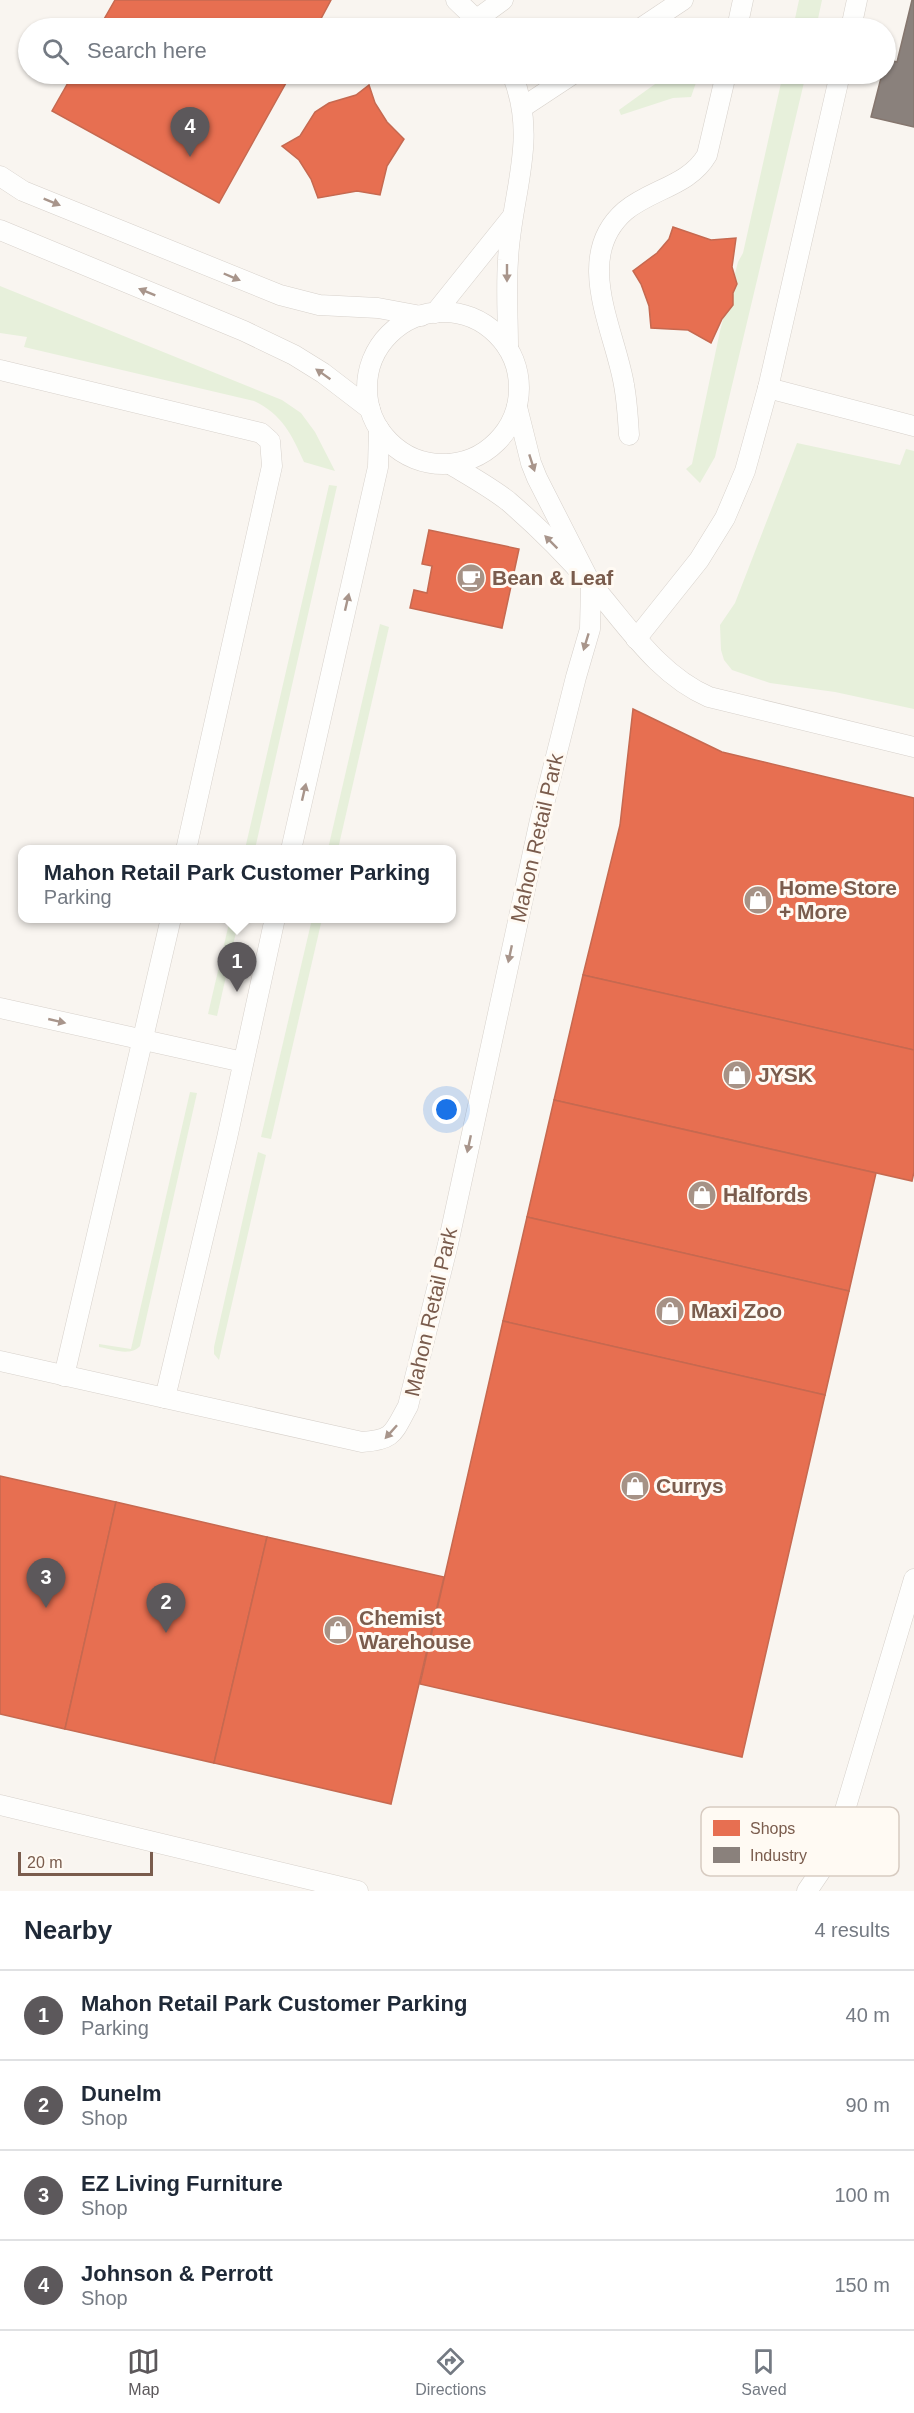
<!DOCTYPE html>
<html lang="en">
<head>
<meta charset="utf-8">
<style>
  body { margin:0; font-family:Arial,sans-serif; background:#f6f6f7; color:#1f2937 }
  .scale { position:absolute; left:18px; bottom:15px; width:135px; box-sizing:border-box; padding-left:6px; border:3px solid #7a5c4d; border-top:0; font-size:16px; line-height:21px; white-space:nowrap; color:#7a5c4d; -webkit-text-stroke:4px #fffaf3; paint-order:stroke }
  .you { position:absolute; left:447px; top:1110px; width:21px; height:21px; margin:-15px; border:4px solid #fff; border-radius:50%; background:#1a73e8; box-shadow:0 0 0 9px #1a73e833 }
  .badge { display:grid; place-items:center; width:39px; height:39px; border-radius:50%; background:#5c585b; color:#fff; font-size:20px; font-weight:700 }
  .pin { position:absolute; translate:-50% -50px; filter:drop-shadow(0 2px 3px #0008) }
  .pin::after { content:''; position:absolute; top:32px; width:21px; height:18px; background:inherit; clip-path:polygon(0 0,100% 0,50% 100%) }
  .popup { position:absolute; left:18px; top:845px; width:438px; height:78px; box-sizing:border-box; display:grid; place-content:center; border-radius:12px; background:#fff; filter:drop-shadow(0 2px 4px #0005); font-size:20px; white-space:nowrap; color:#747a83 }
  .popup b { font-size:22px; color:#1f2937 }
  .popup::after { content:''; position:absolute; left:50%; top:100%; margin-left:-12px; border:12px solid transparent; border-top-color:#fff }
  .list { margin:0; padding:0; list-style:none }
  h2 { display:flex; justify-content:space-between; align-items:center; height:78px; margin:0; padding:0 24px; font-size:26px }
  h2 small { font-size:20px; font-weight:400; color:#747a83 }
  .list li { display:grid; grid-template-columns:39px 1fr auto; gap:18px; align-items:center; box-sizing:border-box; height:90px; padding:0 24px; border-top:2px solid #e0e1e3 }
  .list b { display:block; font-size:22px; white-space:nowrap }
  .list p { margin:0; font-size:20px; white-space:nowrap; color:#747a83 }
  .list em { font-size:20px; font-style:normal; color:#747a83 }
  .icon { flex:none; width:33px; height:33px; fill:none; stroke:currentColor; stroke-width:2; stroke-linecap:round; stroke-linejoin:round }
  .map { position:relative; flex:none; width:914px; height:1891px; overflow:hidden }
  .search { position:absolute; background:#fff; box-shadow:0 2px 4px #0004; left:18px; right:18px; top:18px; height:66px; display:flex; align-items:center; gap:15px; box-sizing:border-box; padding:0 21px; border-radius:33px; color:#747a83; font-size:22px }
  .sheet { height:438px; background:#fff }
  nav { display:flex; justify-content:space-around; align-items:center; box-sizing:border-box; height:84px; border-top:2px solid #e0e1e3; background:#fff; font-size:16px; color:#747a83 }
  nav a { display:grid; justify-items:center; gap:3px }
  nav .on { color:#5c585b }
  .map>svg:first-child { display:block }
  .green { fill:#e7f0db }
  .shops { fill:#e76f51; stroke:#c66950; stroke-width:1.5 }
  .industry { fill:#8a817c; stroke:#85766e; stroke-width:1.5 }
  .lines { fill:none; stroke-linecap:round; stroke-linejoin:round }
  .lane-casing { stroke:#d7d1cb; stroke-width:21 }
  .lane { stroke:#fefefd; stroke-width:20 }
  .oneway { fill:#a8958b }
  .labels { text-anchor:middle; stroke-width:6; stroke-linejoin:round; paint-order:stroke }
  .poi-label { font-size:21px; font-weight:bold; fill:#7a5c4d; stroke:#fffaf3; text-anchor:start }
  .street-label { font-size:21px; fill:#7a5c4d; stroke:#fffaf3 }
  .key { fill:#fffaf3; stroke:#d7cbc1; stroke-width:1.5 }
  .key-label { font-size:16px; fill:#7a5c4d }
</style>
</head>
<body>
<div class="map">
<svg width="914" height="1891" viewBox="0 0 914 1891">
  <rect width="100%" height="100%" fill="#f9f5f0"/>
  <g class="green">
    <path d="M799,0h23l-6,28h-23z"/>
    <path d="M669,74h30l-8,23 -18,1 -52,17 -2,-5z"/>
    <path d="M783,74h23l-91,383 -15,26 -14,-14 6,-5 28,-133 18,-69 5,-9z"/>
    <path d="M0,286l282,114 19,13 14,19 20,39 -31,-9c-12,-27 -22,-48 -50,-61l-230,-54 3,-10 -27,-4z"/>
    <path d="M797,443l103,22 6,-16 8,2v258l-79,-17 -65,-9 -38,-13 -8,-10 -3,-10 -1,-25 15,-22z"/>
    <path d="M329,485l8,1 -82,363h-10z"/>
    <path d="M380,624l9,3 -51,222h-10z"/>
    <path d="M230,919h9l-22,97 -9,-2z"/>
    <path d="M312,919h10l-51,220 -10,-2z"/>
    <path d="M190,1092l7,1 -57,253c-10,11 -28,3 -41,1v-3l32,5z"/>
    <path d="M258,1152l8,3 -47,205 -5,-6v-7z"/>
  </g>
  <g class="shops">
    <path d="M115,0h216l-15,28h-217z"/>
    <path d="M73,74h218l-72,129 -167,-92z"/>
    <path d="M369,85l6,18 12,19 17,17 -17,27 -7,29 -23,-4 -39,7 -7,-19 -12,-19 -17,-14 18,-10 15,-24 14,-9 27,-8z"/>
    <path d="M673,227l38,13 25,-2 -4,29 5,17 -4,9v12l-11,14 -11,24 -23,-13 -37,-2 -2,-22 -8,-22 -8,-13 24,-18 12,-14z"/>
    <path d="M429,530l90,19 -17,79 -92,-20 4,-18 13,3 5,-27 -10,-2z"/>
    <path d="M633,709l89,43 192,46v252l-331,-75 37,-150z"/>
    <path d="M583,975l331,75v122l-2,9 -358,-81z"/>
    <path d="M554,1100l322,73 -27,118 -322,-74z"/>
    <path d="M527,1217l322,74 -24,104 -322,-74z"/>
    <path d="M503,1321l322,74 -83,362 -322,-73z"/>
    <path d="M0,1476l116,26 -51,227 -65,-15z"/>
    <path d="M116,1502l151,35 -53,226 -149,-34z"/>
    <path d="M267,1537l177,40 -53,227 -177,-41z"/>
  </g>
  <path class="industry" d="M912,0h2v127l-43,-10 11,-43h4v-15l11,3z"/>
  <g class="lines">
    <g class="lane-casing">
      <g id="lane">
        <path d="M456,0l29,28"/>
        <path d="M477,19l26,-19"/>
        <path d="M641,28l42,-28"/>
        <path d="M737,28l6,-28"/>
        <path d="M851,28l6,-28"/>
        <path d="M523,107l50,-33"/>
        <path d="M0,176l23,15 257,104 39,10 59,3 43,8"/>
        <path d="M0,230l244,101 50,24 29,18 47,36"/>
        <circle cx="443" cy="388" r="76"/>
        <path d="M435,313l77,-96"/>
        <path d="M508,348c0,-29 -2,-59 0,-88 3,-66 31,-121 4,-186"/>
        <path d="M0,370l261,63 9,8 2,25 -86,384"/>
        <path d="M768,388l146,38"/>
        <path d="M629,435c-1,-17 -2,-34 -5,-50 -9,-55 -52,-128 1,-174 26,-22 64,-25 82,-56l19,-81"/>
        <path d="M450,464c20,12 40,23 58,37 29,25 58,54 84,84 35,40 66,90 117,112l205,50"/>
        <path d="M636,639l63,-79 26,-42 20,-47 23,-83 72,-314"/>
        <path d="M291,850l87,-383 1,-38"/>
        <path d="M275,918l-48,220 -62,260 197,44c32,-2 31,-9 46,-36l40,-162 92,-424 36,-143 14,-48 1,-45 -54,-106 -6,-15 -14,-56"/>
        <path d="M0,1008l243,54"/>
        <path d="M0,1361l165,37"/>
        <path d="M64,1376l107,-458"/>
        <path d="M0,1805l358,86"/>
        <path d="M807,1891l17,-25 18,-46 72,-241"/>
      </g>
    </g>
    <use href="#lane" class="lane"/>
  </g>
  <defs><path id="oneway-solid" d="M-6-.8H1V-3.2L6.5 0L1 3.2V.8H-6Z" transform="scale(1.5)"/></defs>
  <g class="oneway">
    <use href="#oneway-solid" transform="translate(52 202) rotate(22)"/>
    <use href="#oneway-solid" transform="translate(507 273) rotate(90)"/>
    <use href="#oneway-solid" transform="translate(232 277) rotate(23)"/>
    <use href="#oneway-solid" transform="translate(147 292) rotate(-158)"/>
    <use href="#oneway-solid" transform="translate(323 374) rotate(-145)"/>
    <use href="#oneway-solid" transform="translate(532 463) rotate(72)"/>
    <use href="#oneway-solid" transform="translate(551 542) rotate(-135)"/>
    <use href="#oneway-solid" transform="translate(347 602) rotate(-77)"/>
    <use href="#oneway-solid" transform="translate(586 642) rotate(107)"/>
    <use href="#oneway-solid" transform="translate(304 792) rotate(-77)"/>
    <use href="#oneway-solid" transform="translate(510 954) rotate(102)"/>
    <use href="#oneway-solid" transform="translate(57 1021) rotate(13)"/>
    <use href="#oneway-solid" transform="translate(469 1144) rotate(102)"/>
    <use href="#oneway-solid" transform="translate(391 1432) rotate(132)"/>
  </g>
  <defs>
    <g id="cafe-disc" transform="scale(1.5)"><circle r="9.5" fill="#a69286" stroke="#fffaf3"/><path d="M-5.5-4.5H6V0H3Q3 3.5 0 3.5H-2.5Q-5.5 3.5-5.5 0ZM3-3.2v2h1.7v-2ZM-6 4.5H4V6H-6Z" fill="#fff"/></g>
    <g id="shop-disc" transform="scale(1.5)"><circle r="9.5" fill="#a69286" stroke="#fffaf3"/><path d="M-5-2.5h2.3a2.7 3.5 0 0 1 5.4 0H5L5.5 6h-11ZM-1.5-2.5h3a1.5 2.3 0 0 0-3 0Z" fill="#fff"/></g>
  </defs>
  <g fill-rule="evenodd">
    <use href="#cafe-disc" x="471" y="578"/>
    <use href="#shop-disc" x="758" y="900"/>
    <use href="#shop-disc" x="737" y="1075"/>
    <use href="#shop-disc" x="702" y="1195"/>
    <use href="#shop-disc" x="670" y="1311"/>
    <use href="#shop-disc" x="635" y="1486"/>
    <use href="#shop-disc" x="338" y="1630"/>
  </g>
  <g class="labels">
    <g class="poi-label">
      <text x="492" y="585">Bean &amp; Leaf</text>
      <text x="779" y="895">Home Store<tspan x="779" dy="24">+ More</tspan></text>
      <text x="758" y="1082">JYSK</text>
      <text x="723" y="1202">Halfords</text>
      <text x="691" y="1318">Maxi Zoo</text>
      <text x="656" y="1493">Currys</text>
      <text x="359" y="1625">Chemist<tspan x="359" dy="24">Warehouse</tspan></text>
    </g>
    <g class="street-label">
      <text transform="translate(537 838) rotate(-77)" y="7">Mahon Retail Park</text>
      <text transform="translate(431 1312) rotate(-77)" y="7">Mahon Retail Park</text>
    </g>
  </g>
  <rect x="701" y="1807" width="198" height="69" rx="9" class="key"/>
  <rect x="713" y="1820" width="27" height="16" fill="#e76f51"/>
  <rect x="713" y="1847" width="27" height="16" fill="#8a817c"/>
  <g class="key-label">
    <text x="750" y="1834">Shops</text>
    <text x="750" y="1861">Industry</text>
  </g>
</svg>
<div class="scale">20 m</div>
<div class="you"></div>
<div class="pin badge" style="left:237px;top:992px">1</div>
<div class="popup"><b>Mahon Retail Park Customer Parking</b>Parking</div>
<div class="pin badge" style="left:166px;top:1633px">2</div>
<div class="pin badge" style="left:46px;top:1608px">3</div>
<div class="pin badge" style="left:190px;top:157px">4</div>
<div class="search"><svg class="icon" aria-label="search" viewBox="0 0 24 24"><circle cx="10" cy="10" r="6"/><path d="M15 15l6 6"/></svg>Search here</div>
</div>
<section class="sheet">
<h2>Nearby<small>4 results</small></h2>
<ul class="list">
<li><span class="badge">1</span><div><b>Mahon Retail Park Customer Parking</b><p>Parking</p></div><em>40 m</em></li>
<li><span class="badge">2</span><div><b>Dunelm</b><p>Shop</p></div><em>90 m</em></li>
<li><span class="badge">3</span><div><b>EZ Living Furniture</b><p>Shop</p></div><em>100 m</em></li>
<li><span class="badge">4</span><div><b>Johnson &amp; Perrott</b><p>Shop</p></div><em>150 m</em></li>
</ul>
</section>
<nav>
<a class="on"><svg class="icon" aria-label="map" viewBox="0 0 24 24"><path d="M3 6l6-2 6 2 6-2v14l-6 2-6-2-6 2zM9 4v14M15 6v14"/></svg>Map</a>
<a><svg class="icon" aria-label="directions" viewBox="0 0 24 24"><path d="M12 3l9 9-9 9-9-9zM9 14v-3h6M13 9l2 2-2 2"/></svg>Directions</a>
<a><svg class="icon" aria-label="saved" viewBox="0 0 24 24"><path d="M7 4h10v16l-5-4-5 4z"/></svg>Saved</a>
</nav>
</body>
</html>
